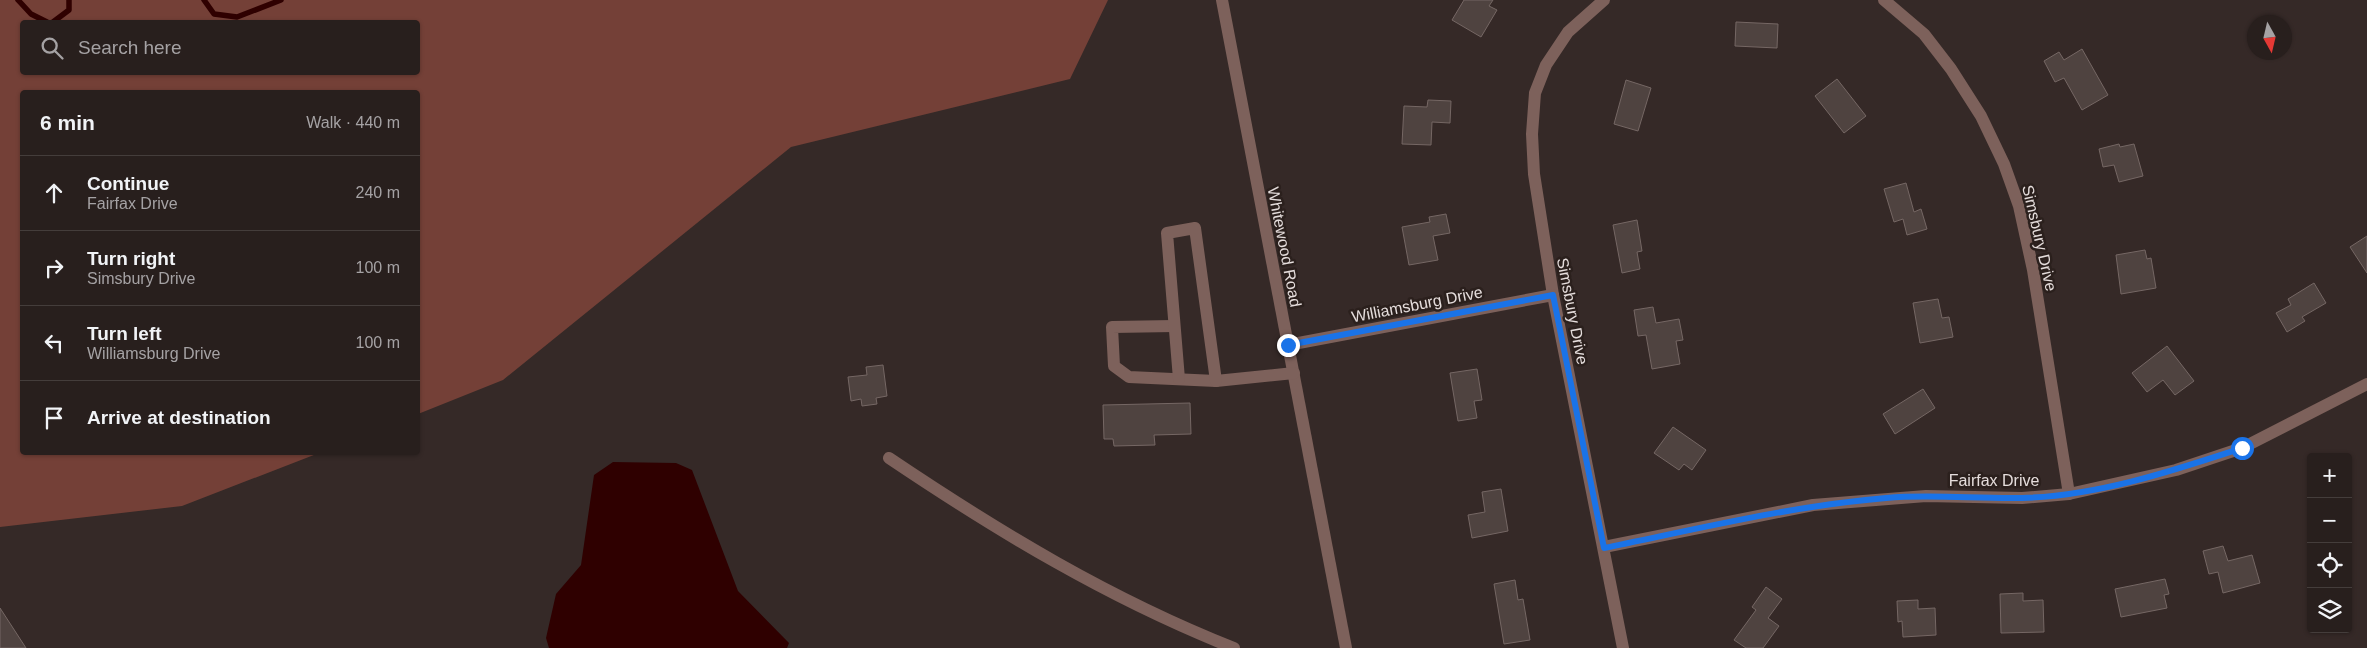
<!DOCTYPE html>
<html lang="en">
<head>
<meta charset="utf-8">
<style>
  body { margin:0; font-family:Helvetica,sans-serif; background:#302726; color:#f1f3f6 }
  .controls { position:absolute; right:15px; bottom:15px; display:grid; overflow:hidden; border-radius:5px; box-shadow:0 1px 4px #0004 }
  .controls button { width:45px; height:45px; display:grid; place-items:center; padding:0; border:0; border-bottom:1px solid #443d3b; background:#281f1d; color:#f1f3f6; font:25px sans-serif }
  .compass { position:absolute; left:2247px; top:15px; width:45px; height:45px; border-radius:50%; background:#281f1d; box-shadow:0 1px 4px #0004; rotate:172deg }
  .stop { position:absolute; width:15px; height:15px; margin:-11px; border:4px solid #1a73e8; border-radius:50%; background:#fff }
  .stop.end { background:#1a73e8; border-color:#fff; box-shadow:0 1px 5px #0008 }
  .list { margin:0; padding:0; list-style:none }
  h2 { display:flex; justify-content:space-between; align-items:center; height:65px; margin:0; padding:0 20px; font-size:21px }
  h2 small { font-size:16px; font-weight:400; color:#a5a2a4 }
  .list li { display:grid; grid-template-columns:32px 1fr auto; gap:15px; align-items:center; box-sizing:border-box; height:75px; padding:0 20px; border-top:1px solid #443d3b }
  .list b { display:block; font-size:19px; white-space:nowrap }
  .list p { margin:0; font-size:16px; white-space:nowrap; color:#a5a2a4 }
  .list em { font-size:16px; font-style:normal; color:#a5a2a4 }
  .icon { flex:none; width:28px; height:28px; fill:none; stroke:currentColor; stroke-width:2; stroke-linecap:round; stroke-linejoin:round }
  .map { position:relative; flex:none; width:2367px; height:648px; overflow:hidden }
  .search { position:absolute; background:#281f1d; box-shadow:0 1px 4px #0004; left:20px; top:20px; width:400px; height:55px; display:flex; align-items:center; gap:12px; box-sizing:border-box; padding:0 18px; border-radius:5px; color:#a5a2a4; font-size:19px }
  .panel { position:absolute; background:#281f1d; box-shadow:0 1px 4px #0004; left:20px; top:90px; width:400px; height:365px; border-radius:5px }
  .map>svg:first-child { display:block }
  .green { fill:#744037; fill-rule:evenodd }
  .water { fill:#2f0000 }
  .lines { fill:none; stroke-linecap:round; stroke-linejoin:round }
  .stream { stroke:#2f0000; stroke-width:5.5 }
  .building { fill:#4f4340; stroke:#756764 }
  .minor { stroke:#7d615b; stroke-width:12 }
  .route { stroke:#1a73e8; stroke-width:6 }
  .labels { text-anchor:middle; stroke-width:5; stroke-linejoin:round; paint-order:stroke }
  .street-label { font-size:16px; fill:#e5dddc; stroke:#2b201d }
</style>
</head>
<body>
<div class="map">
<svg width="2367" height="648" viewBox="0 0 2367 648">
  <rect width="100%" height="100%" fill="#352927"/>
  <path class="green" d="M0,0h1108l-38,79 -279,68 -288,233 -85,34v-322h-396v360l297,1 -137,53 -182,21zM22,22h396v50h-396z"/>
  <path class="water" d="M613,462l63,1 16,7 46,121 51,52 -2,5h-238l-3,-10 10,-44 25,-29 13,-90z"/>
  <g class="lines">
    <g class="stream">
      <path d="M18,0l13,14 16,8"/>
      <path d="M204,0l10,14 23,3 44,-17"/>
      <path d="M53,22l16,-12v-10"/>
    </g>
  </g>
  <g class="building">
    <path d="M1464,0h29l-4,6 8,4 -16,27 -29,-17z"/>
    <path d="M1736,22l42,2 -1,24 -42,-2z"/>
    <path d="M2082,49l26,46 -26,15 -18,-32 -9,4 -11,-21 15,-9 5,8z"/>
    <path d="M1837,79l29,37 -22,17 -29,-37z"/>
    <path d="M1626,80l25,8 -13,43 -24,-7z"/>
    <path d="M1428,100l23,1 -1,22 -18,-1 -1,23 -29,-1 2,-38 23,1z"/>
    <path d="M2119,144l1,3 14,-3 9,32 -24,6 -5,-17 -11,2 -4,-18z"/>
    <path d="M1906,183l8,29 7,-3 6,20 -20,6 -4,-16 -9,3 -10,-33z"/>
    <path d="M1446,214l4,19 -17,3 5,24 -29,5 -7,-38 28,-5 -1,-5z"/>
    <path d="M1637,220l5,31 -5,1 3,17 -18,4 -9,-48z"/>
    <path d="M2367,236v37l-17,-26z"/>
    <path d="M2145,250l2,9 4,-1 5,30 -35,6 -5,-39z"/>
    <path d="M2314,283l12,20 -24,14 3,4 -18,11 -11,-19 15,-8 -3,-6z"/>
    <path d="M1938,299l4,19 7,-1 4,20 -33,6 -7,-40z"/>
    <path d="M1653,307l3,16 23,-4 4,21 -7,1 4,23 -28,5 -6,-34 -8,1 -4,-26z"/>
    <path d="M2167,346l27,35 -19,14 -12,-15 -16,12 -15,-19z"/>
    <path d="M883,365l4,31 -11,2 1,6 -15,2 -1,-7 -10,2 -3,-24 19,-2 -1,-8z"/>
    <path d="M1477,369l5,31 -8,1 3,17 -19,3 -8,-48z"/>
    <path d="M1923,389l12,19 -40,26 -12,-20z"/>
    <path d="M1190,403l1,31 -37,1 1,10 -41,1 -1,-7h-9l-1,-34z"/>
    <path d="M1673,427l33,23 -14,20 -8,-6 -5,6 -25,-17z"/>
    <path d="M1501,489l7,42 -36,7 -4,-23 17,-3 -3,-20z"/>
    <path d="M2223,546l5,15 24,-6 8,28 -37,10 -5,-21 -9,2 -6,-23z"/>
    <path d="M2165,579l4,15 -5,1 3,13 -46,9 -6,-28z"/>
    <path d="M1515,580l3,20 5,-1 7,41 -26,4 -10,-60z"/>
    <path d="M1766,587l16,12 -14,19 11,8 -16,22h-17l-12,-8 22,-30 -4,-3z"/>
    <path d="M2023,593v8l20,-1 1,32 -43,1 -1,-39z"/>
    <path d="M1918,600v9l17,-1 1,27 -33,2 -1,-16 -4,1 -1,-21z"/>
    <path d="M0,608l26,40h-26z"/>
  </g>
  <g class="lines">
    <g class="minor">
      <path d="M1222,0l124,648"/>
      <path d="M1604,0l-36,32 -22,33 -11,28 -3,41 2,40 19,121 70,353"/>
      <path d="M1884,0l40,34 27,35 30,47 23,48 15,42 14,64 36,224"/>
      <path d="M1174,326l-62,1 2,39 15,11 87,4 78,-8"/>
      <path d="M1288,345l265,-50"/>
      <path d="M1179,379l-12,-146 28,-5 21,153"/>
      <path d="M889,458c110,74 221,141 345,190"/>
      <path d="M1604,547l209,-42 113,-9 96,2 47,-4 107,-24 66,-22 125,-64"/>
    </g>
  </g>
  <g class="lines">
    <path class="route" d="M1288,345l265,-50 51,253c93,-19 187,-42 282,-50 45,-4 91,1 136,0 75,-2 150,-27 220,-50"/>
  </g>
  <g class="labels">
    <g class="street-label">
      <text transform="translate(2040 238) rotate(77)" y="6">Simsbury Drive</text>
      <text transform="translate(1285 247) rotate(79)" y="6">Whitewood Road</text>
      <text transform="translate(1417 304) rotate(-11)" y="6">Williamsburg Drive</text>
      <text transform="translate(1573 311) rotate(79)" y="6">Simsbury Drive</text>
      <text x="1994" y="486">Fairfax Drive</text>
    </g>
  </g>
</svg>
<div class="controls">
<button>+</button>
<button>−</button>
<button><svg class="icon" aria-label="locate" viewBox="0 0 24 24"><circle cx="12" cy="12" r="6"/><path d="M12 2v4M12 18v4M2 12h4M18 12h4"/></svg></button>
<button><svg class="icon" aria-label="layers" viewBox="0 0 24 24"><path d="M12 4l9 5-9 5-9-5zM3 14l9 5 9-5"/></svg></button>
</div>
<svg class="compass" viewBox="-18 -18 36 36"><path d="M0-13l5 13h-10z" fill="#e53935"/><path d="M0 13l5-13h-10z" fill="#a5a2a4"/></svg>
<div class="stop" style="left:2242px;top:448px"></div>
<div class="stop end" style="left:1288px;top:345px"></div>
<div class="search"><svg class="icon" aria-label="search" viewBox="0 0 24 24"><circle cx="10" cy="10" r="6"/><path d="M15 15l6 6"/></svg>Search here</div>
<section class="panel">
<h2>6 min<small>Walk · 440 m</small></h2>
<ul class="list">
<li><svg class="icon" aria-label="ahead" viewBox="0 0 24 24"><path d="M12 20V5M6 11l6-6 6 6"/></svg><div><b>Continue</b><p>Fairfax Drive</p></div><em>240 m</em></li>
<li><svg class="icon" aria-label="right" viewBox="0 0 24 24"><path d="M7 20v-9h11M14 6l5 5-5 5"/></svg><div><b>Turn right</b><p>Simsbury Drive</p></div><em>100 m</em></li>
<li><svg class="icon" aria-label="left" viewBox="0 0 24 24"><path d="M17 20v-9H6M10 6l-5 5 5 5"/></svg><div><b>Turn left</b><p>Williamsburg Drive</p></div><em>100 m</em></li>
<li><svg class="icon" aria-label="arrive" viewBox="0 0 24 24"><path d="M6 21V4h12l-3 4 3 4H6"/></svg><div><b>Arrive at destination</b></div></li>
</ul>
</section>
</div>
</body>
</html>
